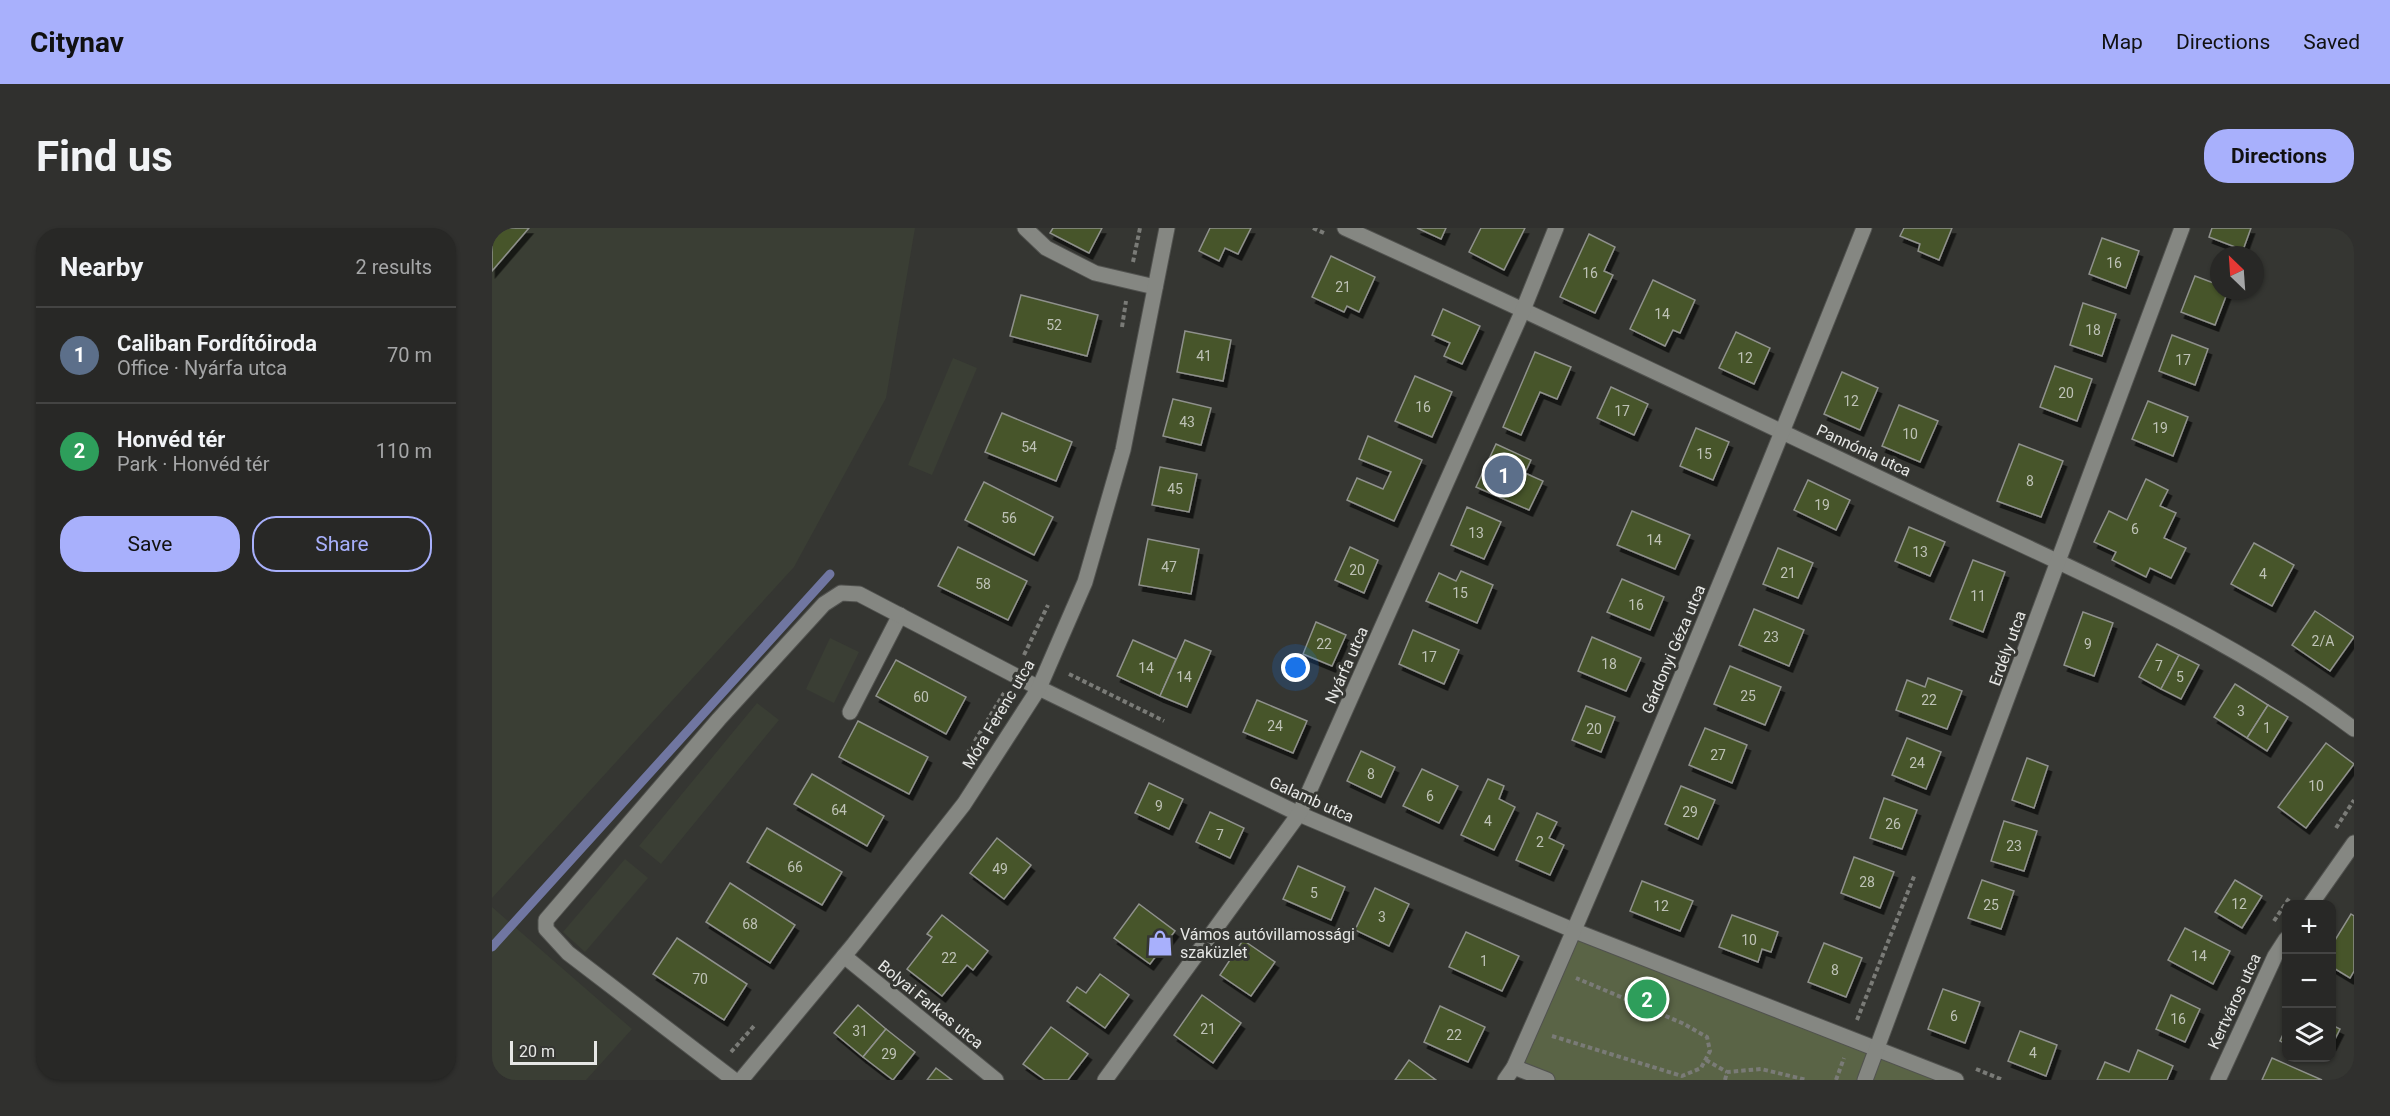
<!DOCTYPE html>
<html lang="en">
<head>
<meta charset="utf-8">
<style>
  body { margin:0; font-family:Roboto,sans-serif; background:#30302e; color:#f1f3f6 }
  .controls { position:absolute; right:18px; bottom:18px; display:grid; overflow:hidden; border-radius:12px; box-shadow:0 2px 4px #0004 }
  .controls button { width:54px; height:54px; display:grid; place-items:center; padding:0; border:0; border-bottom:2px solid #444443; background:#282826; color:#f1f3f6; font:30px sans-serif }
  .compass { position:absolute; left:1718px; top:18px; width:54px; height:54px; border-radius:50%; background:#282826; box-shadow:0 2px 4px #0004; rotate:335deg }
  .scale { position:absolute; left:18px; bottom:15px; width:87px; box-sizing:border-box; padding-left:6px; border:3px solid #e6e7e5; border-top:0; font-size:16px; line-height:21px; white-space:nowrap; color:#e6e7e5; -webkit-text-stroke:4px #353632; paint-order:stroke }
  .you { position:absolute; left:804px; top:440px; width:21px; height:21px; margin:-15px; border:4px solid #fff; border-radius:50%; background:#1a73e8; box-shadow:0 0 0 9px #1a73e833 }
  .badge { display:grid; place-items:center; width:39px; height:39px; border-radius:50%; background:#a8b0fc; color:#fff; font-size:20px; font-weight:700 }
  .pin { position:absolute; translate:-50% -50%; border:3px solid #fff; box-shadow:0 2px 6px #0006 }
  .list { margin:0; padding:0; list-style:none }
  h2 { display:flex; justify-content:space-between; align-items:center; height:78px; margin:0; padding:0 24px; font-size:26px }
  h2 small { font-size:20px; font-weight:400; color:#a5a6a7 }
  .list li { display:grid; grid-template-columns:39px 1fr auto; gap:18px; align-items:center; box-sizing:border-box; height:96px; padding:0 24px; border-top:2px solid #444443 }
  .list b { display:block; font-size:22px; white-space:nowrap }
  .list p { margin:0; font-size:20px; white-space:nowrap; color:#a5a6a7 }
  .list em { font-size:20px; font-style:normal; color:#a5a6a7 }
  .actions { display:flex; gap:12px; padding:18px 24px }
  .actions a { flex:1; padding:14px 0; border:2px solid #a8b0fc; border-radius:24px; text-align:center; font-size:21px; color:#a8b0fc }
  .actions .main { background:#a8b0fc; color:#111 }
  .icon { flex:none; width:33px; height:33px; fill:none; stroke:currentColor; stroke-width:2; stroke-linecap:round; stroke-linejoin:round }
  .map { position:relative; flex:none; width:1862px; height:852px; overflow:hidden; border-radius:24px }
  header { display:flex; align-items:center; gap:36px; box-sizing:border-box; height:84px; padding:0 30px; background:#a8b0fc; color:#111 }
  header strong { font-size:28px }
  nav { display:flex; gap:33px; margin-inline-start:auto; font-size:21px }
  .intro { display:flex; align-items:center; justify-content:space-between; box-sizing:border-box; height:144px; padding:0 36px }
  h1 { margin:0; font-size:42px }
  .button { padding:15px 27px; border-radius:24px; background:#a8b0fc; color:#111; font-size:21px; font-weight:700 }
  main { display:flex; gap:36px; padding:0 36px }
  aside { flex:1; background:#282826; border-radius:24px; box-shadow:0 2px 4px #0004 }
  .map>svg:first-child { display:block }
  .built { fill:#3a3e34 }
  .green { fill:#5a6446 }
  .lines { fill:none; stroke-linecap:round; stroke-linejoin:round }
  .stream { stroke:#7076a1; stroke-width:9 }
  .building { fill:#465429; stroke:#8f918c; stroke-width:1.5; filter:url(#shadow) }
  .lane-casing { stroke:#51524f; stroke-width:17 }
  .street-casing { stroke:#51524f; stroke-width:17 }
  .secondary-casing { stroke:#51524f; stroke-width:17 }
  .path { stroke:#7a7b77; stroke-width:4; stroke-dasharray:4.5 3; stroke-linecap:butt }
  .lane { stroke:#858782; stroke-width:15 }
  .street { stroke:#858782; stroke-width:15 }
  .secondary { stroke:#858782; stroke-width:15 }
  .labels { text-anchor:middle; stroke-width:6; stroke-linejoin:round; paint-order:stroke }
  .number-label { font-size:14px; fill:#bec2b6 }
  .street-label { font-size:16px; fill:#e6e7e5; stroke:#353632 }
  .poi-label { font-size:16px; fill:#e6e7e5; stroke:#353632; text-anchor:start }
</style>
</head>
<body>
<header>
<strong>Citynav</strong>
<nav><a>Map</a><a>Directions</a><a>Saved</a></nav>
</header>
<div class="intro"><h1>Find us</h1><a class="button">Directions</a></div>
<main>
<aside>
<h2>Nearby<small>2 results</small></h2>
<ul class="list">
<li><span class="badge" style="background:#5c6f8a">1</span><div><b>Caliban Fordítóiroda</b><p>Office · Nyárfa utca</p></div><em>70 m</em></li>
<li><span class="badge" style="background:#2e9e5b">2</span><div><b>Honvéd tér</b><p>Park · Honvéd tér</p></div><em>110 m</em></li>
</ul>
<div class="actions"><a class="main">Save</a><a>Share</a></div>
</aside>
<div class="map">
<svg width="1862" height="852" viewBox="0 0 1862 852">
  <defs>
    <filter id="shadow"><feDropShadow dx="3.5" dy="6" stdDeviation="0" flood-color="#0009"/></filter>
  </defs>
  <rect width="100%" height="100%" fill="#353632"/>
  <g class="built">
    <path d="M0,0h423l-29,170 -92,169 -302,331z"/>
    <path d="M461,130l24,10 -45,107 -24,-10z"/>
    <path d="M338,410l29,14 -25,51 -28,-14z"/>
    <path d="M265,475l22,17 -118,144 -22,-18z"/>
    <path d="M133,631l23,19 -63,74 -22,-20z"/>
    <path d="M0,679l140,122 -46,51h-94z"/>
  </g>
  <path class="green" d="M1083,703l381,149h-409l-33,-13z"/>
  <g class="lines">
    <path class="stream" d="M0,719l338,-373"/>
  </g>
  <g class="building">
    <path d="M0,0h37l-37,43z"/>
    <path d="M561,0h49l-13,25 -39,-20z"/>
    <path d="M718,0h41l-13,26 -13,-6 -6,13 -20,-10z"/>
    <path d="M925,0h29l-5,11z"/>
    <path d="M989,0h44l-21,42 -35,-18z"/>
    <path d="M1412,0h48l-13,32 -21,-9 2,-7 -20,-8z"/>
    <path d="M1720,0h39l-8,22 -34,-13z"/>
    <path d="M1097,6l26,13 -11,24 9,4 -18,38 -35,-16z"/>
    <path d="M1610,10l37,13 -13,37 -37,-14z"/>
    <path d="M839,28l44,21 -16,35 -12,-6 -3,6 -32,-15z"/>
    <path d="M1703,48l24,9v6h9l-13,34 -34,-13z"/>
    <path d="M1161,52l42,20 -15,33 -7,-3 -8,16 -35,-17z"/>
    <path d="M529,67l77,20 -11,41 -77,-20z"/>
    <path d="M1591,75l33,11 -14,42 -32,-11z"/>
    <path d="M951,81l37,17 -18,38 -18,-8 6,-13 -18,-8z"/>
    <path d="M693,103l46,9 -8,41 -46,-9z"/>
    <path d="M1244,104l34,16 -16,36 -35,-16z"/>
    <path d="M1680,107l36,14 -13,36 -36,-14z"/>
    <path d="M1043,124l36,15 -14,32 -17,-7 -19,43 -18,-8z"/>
    <path d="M1563,138l37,13 -15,42 -37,-14z"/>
    <path d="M1350,144l36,16 -18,42 -36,-16z"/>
    <path d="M923,148l37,16 -20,45 -37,-16z"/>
    <path d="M1119,159l37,17 -14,31 -37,-17z"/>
    <path d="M681,171l38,9 -10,37 -38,-9z"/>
    <path d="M1656,173l40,16 -15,39 -41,-17z"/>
    <path d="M1407,177l39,16 -18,41 -38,-16z"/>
    <path d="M510,185l70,29 -16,39 -71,-29z"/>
    <path d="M1204,200l33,14 -16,38 -33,-14z"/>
    <path d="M876,208l54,24 -28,61 -47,-21 10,-22 26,11 8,-17 -32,-13z"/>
    <path d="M1004,216l35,16 -6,13 18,8 -14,29 -53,-23z"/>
    <path d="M1527,216l44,17 -22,56 -44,-16z"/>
    <path d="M668,239l37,7 -8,38 -37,-7z"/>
    <path d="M1654,251l22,11 -8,16 16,7 -12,25 22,10 -15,30 -21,-10 -4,9 -34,-17 4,-8 -22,-10 15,-31 18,9z"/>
    <path d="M1316,252l42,20 -14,30 -42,-20z"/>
    <path d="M492,254l69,35 -19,38 -69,-35z"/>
    <path d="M975,279l34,15 -17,37 -33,-14z"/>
    <path d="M1140,283l58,24 -15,34 -58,-24z"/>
    <path d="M1417,299l36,15 -15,34 -35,-15z"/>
    <path d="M656,311l51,10 -8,45 -52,-9z"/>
    <path d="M1762,315l40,22 -22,41 -41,-22z"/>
    <path d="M466,319l69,34 -19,39 -70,-34z"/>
    <path d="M858,319l28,13 -14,33 -29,-13z"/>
    <path d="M1286,320l35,15 -15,35 -35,-14z"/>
    <path d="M1481,332l32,12 -22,60 -33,-13z"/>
    <path d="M969,343l32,14 -16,38 -51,-22 13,-28 17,8z"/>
    <path d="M1130,351l42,18 -14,33 -43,-18z"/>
    <path d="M1262,381l50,21 -15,36 -50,-21z"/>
    <path d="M1823,383l39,26 -24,34 -38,-26z"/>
    <path d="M1591,384l30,11 -19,53 -30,-11z"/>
    <path d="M824,394l30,13 -14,31 -29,-12z"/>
    <path d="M921,402l46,20 -15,34 -45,-20z"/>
    <path d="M1100,409l49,21 -15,33 -48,-20z"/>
    <path d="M641,412l43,19 -16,37 -43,-20z"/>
    <path d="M693,412l26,11 -24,56 -27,-11z"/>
    <path d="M1665,416l22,11 -18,34 -22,-12z"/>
    <path d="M1687,427l20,10 -18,34 -20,-10z"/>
    <path d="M404,432l70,37 -20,37 -70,-38z"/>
    <path d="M1238,438l51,21 -16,38 -51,-21z"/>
    <path d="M1436,450l34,13 -15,38 -51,-19 11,-30 18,7z"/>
    <path d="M1743,456l33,21 -21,33 -33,-21z"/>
    <path d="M765,472l50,21 -14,32 -50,-21z"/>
    <path d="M1776,477l20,12 -21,34 -20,-13z"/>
    <path d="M1094,478l29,11 -14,35 -29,-12z"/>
    <path d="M366,493l70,36 -19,37 -70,-37z"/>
    <path d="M1213,500l42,17 -15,38 -43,-18z"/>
    <path d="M1415,510l34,14 -15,37 -34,-14z"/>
    <path d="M1834,515l28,21 -48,64 -28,-21z"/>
    <path d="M869,523l34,16 -14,30 -34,-16z"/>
    <path d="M1535,530l21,8 -14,42 -22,-8z"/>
    <path d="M930,541l36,17 -19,37 -36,-17z"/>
    <path d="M320,546l72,42 -17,30 -73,-42z"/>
    <path d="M996,551l16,7 -5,13 16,8 -21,43 -33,-15z"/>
    <path d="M657,555l34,16 -14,30 -34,-16z"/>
    <path d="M1189,558l34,14 -17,39 -33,-15z"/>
    <path d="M1392,570l33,12 -15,39 -32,-11z"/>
    <path d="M718,584l34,16 -14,30 -34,-16z"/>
    <path d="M1045,585l20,9 -8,16 15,7 -14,30 -34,-15z"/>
    <path d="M1512,593l33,10 -13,40 -33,-10z"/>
    <path d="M275,600l75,44 -20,33 -75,-43z"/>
    <path d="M505,610l34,27 -27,34 -34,-26z"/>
    <path d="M1362,629l40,15 -14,36 -39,-15z"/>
    <path d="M806,638l47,21 -14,33 -48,-21z"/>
    <path d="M1490,652l32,11 -13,38 -33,-11z"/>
    <path d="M1743,652l27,16 -20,32 -27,-16z"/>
    <path d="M1150,653l51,20 -13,30 -50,-20z"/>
    <path d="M238,655l65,42 -25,38 -64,-41z"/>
    <path d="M883,660l34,16 -20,42 -34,-16z"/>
    <path d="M647,676l36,27 -25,33 -36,-26z"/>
    <path d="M1859,686l3,2v55l-4,7 -18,-11v-22z"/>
    <path d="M450,687l46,36 -15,19 -6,-5 -25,31 -35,-27 25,-32 -5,-3z"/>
    <path d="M1240,687l46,17 -7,20 -9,-3 -4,13 -39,-15z"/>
    <path d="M1693,700l45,23 -17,33 -45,-24z"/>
    <path d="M974,704l53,24 -17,35 -53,-24z"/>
    <path d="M185,710l70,46 -23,36 -71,-46z"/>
    <path d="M751,712l32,22 -24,34 -31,-21z"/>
    <path d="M1332,715l38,15 -16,39 -38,-15z"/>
    <path d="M608,746l29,21 -24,33 -38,-27 10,-14 9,6z"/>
    <path d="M1451,761l37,13 -15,41 -37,-14z"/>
    <path d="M710,767l39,28 -28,40 -39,-28z"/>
    <path d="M1679,767l29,14 -15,33 -29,-13z"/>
    <path d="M366,777l28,24 -23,28 -29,-24z"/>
    <path d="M948,778l45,21 -17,35 -44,-20z"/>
    <path d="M1840,797l8,4 -8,16z"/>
    <path d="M559,799l37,27 -20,26h-23l-22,-16z"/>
    <path d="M1794,800v16l-6,-3z"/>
    <path d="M394,801l29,23 -22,28 -30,-23z"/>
    <path d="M1528,803l37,14 -11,31 -38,-15z"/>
    <path d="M1646,822l35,16 -6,14h-70l8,-18 24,10z"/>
    <path d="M1780,830l50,22h-60z"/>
    <path d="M917,832l27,20h-41z"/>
    <path d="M444,840l16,12h-25z"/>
  </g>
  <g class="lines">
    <g class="lane-casing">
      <g id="lane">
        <path d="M533,0l21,20 49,25 60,14"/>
        <path d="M358,484l50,-97"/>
      </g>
    </g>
    <g class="street-casing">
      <g id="street">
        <path d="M853,0c196,89 391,182 585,274 144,68 296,131 424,227"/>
        <path d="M1819,676l43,-61"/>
        <path d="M352,728l152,124"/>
        <path d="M1022,839l33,13"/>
        <path d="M242,852l-166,-127 -22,-24v-9l173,-201 105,-115 17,-11 18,1 180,94 260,126 276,117 381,149"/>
        <path d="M613,852l194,-266 224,-504 33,-82"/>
        <path d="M1013,852l9,-13c123,-277 238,-558 350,-839"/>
        <path d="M1373,852l317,-852"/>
        <path d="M1726,852l57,-124 11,-17"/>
      </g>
    </g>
    <g class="secondary-casing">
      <path id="secondary" d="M249,852l113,-136 110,-140 75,-116 46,-106 38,-132 44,-222"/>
    </g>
    <g class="path">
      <path d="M821,0l11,5"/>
      <path d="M641,34l7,-34"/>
      <path d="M630,99l4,-26"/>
      <path d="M532,427l24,-50"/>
      <path d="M577,446l95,47"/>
      <path d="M475,526l37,-61"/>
      <path d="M1844,600l18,-28"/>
      <path d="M1782,693l16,-24"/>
      <path d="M1365,792l58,-146"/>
      <path d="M1060,808l130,40 19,-8 9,-17 -3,-14 -25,-14 -106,-45"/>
      <path d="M239,824l23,-26"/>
      <path d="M1214,832l21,12"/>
      <path d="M1484,841l27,11"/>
      <path d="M1233,852l2,-8 34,-3 46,11"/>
      <path d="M1344,852l8,-22"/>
    </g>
    <use href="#lane" class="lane"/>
    <use href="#street" class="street"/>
    <use href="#secondary" class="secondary"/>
  </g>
  <defs>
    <g id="shop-bare" transform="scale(2.07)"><path d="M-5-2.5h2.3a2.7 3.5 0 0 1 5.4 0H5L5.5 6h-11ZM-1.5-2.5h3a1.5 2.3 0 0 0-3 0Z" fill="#a8b0fc" stroke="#353632" stroke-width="2.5" paint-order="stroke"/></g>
  </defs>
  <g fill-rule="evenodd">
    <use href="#shop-bare" x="668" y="715"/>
  </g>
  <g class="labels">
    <g class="number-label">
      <text x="1622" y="40">16</text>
      <text x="1098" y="50">16</text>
      <text x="851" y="64">21</text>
      <text x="1170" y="91">14</text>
      <text x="562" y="102">52</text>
      <text x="1601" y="107">18</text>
      <text x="712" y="133">41</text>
      <text x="1253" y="135">12</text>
      <text x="1691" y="137">17</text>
      <text x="1574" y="170">20</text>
      <text x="1359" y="178">12</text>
      <text x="931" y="184">16</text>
      <text x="1130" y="188">17</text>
      <text x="695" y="199">43</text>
      <text x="1668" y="205">19</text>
      <text x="1418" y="211">10</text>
      <text x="537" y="224">54</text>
      <text x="1212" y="231">15</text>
      <text x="1538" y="258">8</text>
      <text x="683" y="266">45</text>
      <text x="1330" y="282">19</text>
      <text x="517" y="295">56</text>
      <text x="1643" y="306">6</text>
      <text x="984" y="310">13</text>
      <text x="1162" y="317">14</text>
      <text x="1428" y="329">13</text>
      <text x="677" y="344">47</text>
      <text x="865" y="347">20</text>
      <text x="1296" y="350">21</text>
      <text x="1771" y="351">4</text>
      <text x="491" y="361">58</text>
      <text x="968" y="370">15</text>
      <text x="1486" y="373">11</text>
      <text x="1144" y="382">16</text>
      <text x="1279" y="414">23</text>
      <text x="1831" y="418">2/A</text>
      <text x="832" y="421">22</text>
      <text x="1596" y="421">9</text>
      <text x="937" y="434">17</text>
      <text x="1117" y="441">18</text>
      <text x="1667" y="443">7</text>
      <text x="654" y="445">14</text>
      <text x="692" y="454">14</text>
      <text x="1688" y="454">5</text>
      <text x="1256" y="473">25</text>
      <text x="429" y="474">60</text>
      <text x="1437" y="477">22</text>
      <text x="1749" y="488">3</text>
      <text x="783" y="503">24</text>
      <text x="1775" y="505">1</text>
      <text x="1102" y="506">20</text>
      <text x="1226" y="532">27</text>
      <text x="1425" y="540">24</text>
      <text x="879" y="551">8</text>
      <text x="1824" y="563">10</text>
      <text x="938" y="573">6</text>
      <text x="667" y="583">9</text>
      <text x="347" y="587">64</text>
      <text x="1198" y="589">29</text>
      <text x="996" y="598">4</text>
      <text x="1401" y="601">26</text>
      <text x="728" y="612">7</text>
      <text x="1048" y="619">2</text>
      <text x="1522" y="623">23</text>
      <text x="303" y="644">66</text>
      <text x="508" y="646">49</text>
      <text x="1375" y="659">28</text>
      <text x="822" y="670">5</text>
      <text x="1747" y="681">12</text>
      <text x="1499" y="682">25</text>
      <text x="1169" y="683">12</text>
      <text x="890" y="694">3</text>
      <text x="258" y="701">68</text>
      <text x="1257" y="717">10</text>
      <text x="1707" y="733">14</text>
      <text x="457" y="735">22</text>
      <text x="992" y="738">1</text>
      <text x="1343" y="747">8</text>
      <text x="208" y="756">70</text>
      <text x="1462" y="793">6</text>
      <text x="1686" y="796">16</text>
      <text x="716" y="806">21</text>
      <text x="368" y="808">31</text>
      <text x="962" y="812">22</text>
      <text x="1541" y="830">4</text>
      <text x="397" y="831">29</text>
    </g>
    <g class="street-label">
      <text transform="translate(1372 222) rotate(25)" y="6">Pannónia utca</text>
      <text transform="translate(1515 420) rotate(-70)" y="6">Erdély utca</text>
      <text transform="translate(1181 421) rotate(-67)" y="6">Gárdonyi Géza utca</text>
      <text transform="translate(854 437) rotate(-66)" y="6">Nyárfa utca</text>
      <text transform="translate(506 486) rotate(-59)" y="6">Móra Ferenc utca</text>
      <text transform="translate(820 571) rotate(24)" y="6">Galamb utca</text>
      <text transform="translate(1742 773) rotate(-65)" y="6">Kertváros utca</text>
      <text transform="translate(439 776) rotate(39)" y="6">Bolyai Farkas utca</text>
    </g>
    <g class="poi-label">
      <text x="688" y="712">Vámos autóvillamossági<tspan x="688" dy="18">szaküzlet</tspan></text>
    </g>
  </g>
</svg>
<div class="controls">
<button>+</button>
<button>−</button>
<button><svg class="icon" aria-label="layers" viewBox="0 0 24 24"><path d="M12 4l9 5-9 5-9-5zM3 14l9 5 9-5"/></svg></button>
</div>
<svg class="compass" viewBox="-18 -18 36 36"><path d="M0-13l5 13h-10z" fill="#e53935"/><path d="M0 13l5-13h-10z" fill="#a5a6a7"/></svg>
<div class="scale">20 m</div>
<div class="you"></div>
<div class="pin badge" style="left:1012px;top:247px;background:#5c6f8a">1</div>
<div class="pin badge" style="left:1155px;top:771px;background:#2e9e5b">2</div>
</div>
</main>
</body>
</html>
